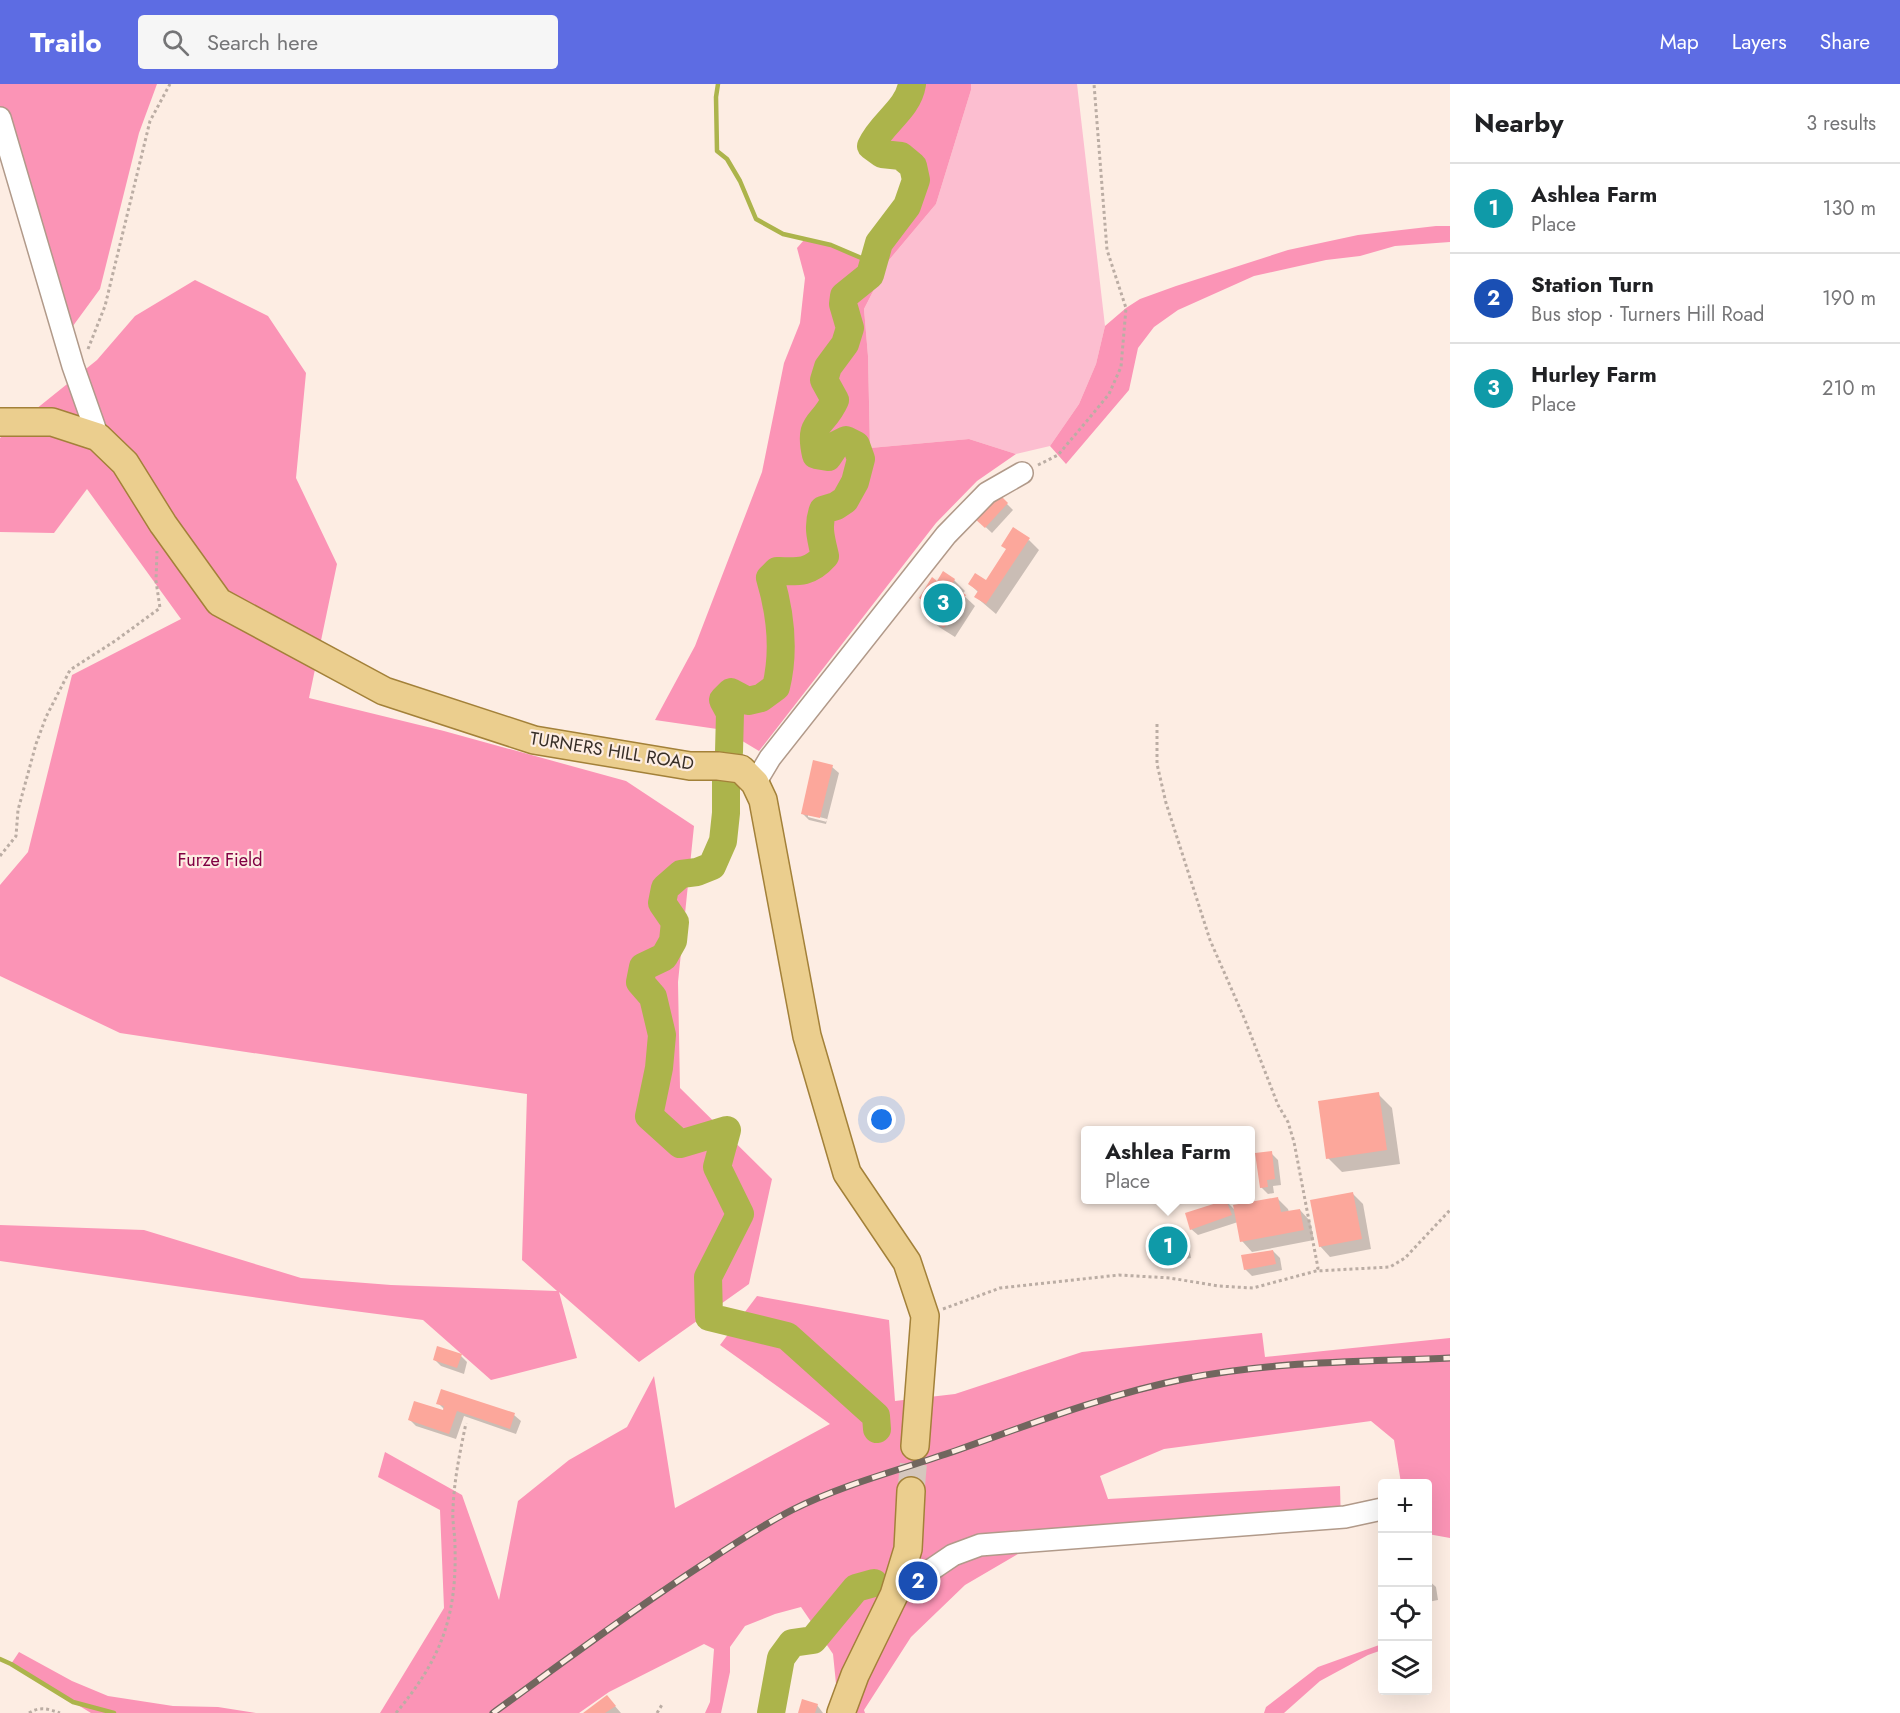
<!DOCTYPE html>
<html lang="en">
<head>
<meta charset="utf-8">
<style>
  body { margin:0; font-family:Jost,sans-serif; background:#f6f6f6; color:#202124 }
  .controls { position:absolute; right:18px; bottom:18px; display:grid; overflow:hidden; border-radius:6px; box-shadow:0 6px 24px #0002 }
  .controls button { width:54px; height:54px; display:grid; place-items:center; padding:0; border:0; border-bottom:2px solid #e0e0e0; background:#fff; color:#202124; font:30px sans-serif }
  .you { position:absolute; left:882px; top:1036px; width:21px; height:21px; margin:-15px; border:4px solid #fff; border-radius:50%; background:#1a73e8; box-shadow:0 0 0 9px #1a73e833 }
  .badge { display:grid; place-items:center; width:39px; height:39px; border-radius:50%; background:#5d6ce3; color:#fff; font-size:20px; font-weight:700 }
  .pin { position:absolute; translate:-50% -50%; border:3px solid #fff; box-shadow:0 2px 6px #0006 }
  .popup { position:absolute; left:1081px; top:1042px; width:174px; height:78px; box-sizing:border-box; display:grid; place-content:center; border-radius:6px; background:#fff; filter:drop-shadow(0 2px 4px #0005); font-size:20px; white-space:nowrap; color:#757577 }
  .popup b { font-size:22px; color:#202124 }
  .popup::after { content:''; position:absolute; left:50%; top:100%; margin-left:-12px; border:12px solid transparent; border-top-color:#fff }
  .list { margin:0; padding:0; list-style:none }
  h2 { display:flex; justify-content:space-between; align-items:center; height:78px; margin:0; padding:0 24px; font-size:26px }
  h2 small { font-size:20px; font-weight:400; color:#757577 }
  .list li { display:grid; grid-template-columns:39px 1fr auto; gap:18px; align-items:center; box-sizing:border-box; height:90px; padding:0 24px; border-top:2px solid #e0e0e0 }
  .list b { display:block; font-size:22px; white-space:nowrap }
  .list p { margin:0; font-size:20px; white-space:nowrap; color:#757577 }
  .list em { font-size:20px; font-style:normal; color:#757577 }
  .icon { flex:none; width:33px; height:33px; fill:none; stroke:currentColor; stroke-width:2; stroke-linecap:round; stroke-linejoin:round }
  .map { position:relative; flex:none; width:1450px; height:1629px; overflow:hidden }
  header { display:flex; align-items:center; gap:36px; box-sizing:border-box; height:84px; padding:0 30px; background:#5d6ce3; color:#fff }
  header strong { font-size:28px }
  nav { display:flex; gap:33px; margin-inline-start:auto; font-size:21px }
  .search { width:420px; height:54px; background:#f6f6f6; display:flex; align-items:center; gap:15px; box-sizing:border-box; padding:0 21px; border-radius:6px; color:#757577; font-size:22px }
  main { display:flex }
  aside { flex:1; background:#fff }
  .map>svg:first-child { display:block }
  .green { fill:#fcbed0 }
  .forest { fill:#fb94b6 }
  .shadow { fill:#0003; fill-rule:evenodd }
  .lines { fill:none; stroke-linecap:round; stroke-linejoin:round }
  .stream { stroke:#acb44b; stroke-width:4.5 }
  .river { stroke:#acb44b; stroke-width:28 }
  .building { fill:#fca79b }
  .major-tunnel { stroke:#d5c7bd; stroke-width:27; stroke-dasharray:27 14; stroke-linecap:butt }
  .minor-casing { stroke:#b19a8a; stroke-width:24 }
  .major-casing { stroke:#a38139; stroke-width:30 }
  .path { stroke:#bbada4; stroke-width:3; stroke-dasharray:3 3; stroke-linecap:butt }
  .minor { stroke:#fff; stroke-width:21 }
  .major { stroke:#ebce8e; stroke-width:27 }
  .rail-casing { stroke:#71665e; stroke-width:7 }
  .rail { stroke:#fdede3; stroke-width:4.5; stroke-dasharray:14; stroke-linecap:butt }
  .labels { text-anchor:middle; stroke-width:4.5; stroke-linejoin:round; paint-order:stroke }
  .street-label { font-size:18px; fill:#372e27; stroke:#fdede3 }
  .park-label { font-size:18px; fill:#810043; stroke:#fdede3 }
</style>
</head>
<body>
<header>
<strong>Trailo</strong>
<div class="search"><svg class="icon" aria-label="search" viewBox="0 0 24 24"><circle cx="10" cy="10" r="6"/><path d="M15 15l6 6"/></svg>Search here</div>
<nav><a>Map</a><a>Layers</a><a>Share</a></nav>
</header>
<main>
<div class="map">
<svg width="1450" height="1629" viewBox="0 0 1450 1629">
  <rect width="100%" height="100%" fill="#fdede3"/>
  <path class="green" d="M971,0h106l28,242 -9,38 -17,40 -29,42 -34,8 -47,-15 -99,9 -2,-92 -4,-47 25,-49 47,-56 35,-114z"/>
  <g class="forest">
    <path d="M0,0h157l-18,49 -39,156 -41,56 -59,-191z"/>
    <path d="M912,0h59v6l-35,114 -47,56 -25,49 4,47 2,92 99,-9 47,15 -39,27 -41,42 -177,228 -35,-21 -69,-10 40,-74 67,-174 22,-109 16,-40 5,-45 -8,-30 7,-8 27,5 42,18 6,-20 28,-37 9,-26 -3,-14 -12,-10 -19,-2 -11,-8c10,-23 37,-36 41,-62z"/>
    <path d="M1436,142h14v16l-55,4 -35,10 -34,4 -72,16 -76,34 -24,17 -16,21 -9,42 -63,74 -16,-18 29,-42 17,-40 9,-38 21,-18 14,-9 36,-13 112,-36 70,-15z"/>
    <path d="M195,196l73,36 38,57 -10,105 41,86 -28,134 135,33 182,50 68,45 -16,156 2,106 92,91 -23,105 -110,78 -80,-70 18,66 -86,22 -68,-60 -115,-15 -308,-44v-36l144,5 157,48 90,7 166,6 -35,-31 5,-166 -407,-61 -120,-57v-91l28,-33 44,-177 109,-56 -94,-130 -33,44 -54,-1v-94l97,-78 38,-44z"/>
    <path d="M757,1212l132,24 6,81 60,-7 127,-42 180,-19 3,24 185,-19v200l-22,-4v-50l-27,-1 -7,-43 -23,-19 -207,28 -64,27 8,23 232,-13 1,40 -318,25 -58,34 -54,52 -47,73 1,3h-26l-6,-59 -32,-47 -26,7 -30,12 -15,21v25l-9,41h-16l5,-11 4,-53 -10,-5 -95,48 -30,21h-199l64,-105 -4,-98 -62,-33 7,-25 77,43 37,105 19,-99 51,-41 58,-33 27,-51 21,132 155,-84 -110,-79z"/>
    <path d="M1382,1560v6l-14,5 -48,26 -36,32h-20l2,-6 52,-40z"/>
    <path d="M19,1568l53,29 36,15 65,10 45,1 38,6h-165l-80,-49z"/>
  </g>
  <g class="shadow">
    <path d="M997,410l16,16 -21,23 -16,-15z"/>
    <path d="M1029,456l10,10 -43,64 -20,-17 3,-4 -9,-9 17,-2 21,-32z"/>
    <path d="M944,489l10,7 11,11 -3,3 13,12 -20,31 -16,-10 -10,-10 5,-7 -13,-12 17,-15z"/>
    <path d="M832,683l7,6 -13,51 -17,-4 -7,-7zM808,730l19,5v3l-19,-5z"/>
    <path d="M1378,1010l14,14 8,56 -58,8 -14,-14z"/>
    <path d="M1271,1069l7,7 3,25 -8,1 1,7 -6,1 -7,-7z"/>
    <path d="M1353,1110l10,10 8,45 -41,8 -10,-11z"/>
    <path d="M1278,1115l10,10 1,3 11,-2 10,11 4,19 -62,12 -10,-11 -4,-19 -40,13 -7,-6 35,-28 10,10z"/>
    <path d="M1181,1152l7,7 3,15 -28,5 -7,-7z"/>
    <path d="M1273,1167l7,7 2,12 -30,6 -7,-7z"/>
    <path d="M461,1272l6,6 -3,12 -23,-8 -6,-6z"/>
    <path d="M438,1319l76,12 7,6 -5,13 -52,-18 -8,23 -40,-13 -7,-7 35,-7 1,-2z"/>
    <path d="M1428,1496l8,7 2,13 -10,2z"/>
    <path d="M607,1613l14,16h-36z"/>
    <path d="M817,1621l6,8h-24z"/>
  </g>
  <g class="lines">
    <g class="stream">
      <path d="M718,0l-2,13 1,54 10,8 13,22 16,38 27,15 48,11 42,18"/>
      <path d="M0,1575l11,5 62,38 41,11"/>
    </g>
    <g class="river">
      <path d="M729,668l1,-39 -7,-13 8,-8 17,9 13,-3 15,-11c9,-37 5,-72 -6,-109l7,-7c22,1 33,2 48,-15 -4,-17 -8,-30 -2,-46l13,-4 9,-6 10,-18 6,-23 -5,-14 -10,-5 -10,5 -8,12 -12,-2c-8,-35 7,-28 19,-55l-11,-20 4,-13 17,-23 5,-16 -7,-24 1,-8 26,-21 9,-32 28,-37 9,-26 -3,-14 -12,-10 -19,-2 -11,-8c10,-23 37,-36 41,-62"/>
      <path d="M726,697v32l-3,28 -11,25 -15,6 -16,2 -16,14 -3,15 13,19 -2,19 -9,16 -21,10 -3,15 13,15 9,38 -3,33 -10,48 31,28 47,-14 -10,37 23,47 -32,63 1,40 78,19 89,80 1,13"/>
      <path d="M771,1629l10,-55 11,-15 21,-3 43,-52 18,-5"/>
    </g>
  </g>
  <g class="building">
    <path d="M997,408l11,11 -23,25 -11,-10z"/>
    <path d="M1013,443l17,11 -44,66 -12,-7 4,-6 -10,-7 7,-11 11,7 20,-31 -5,-3z"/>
    <path d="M943,487l12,8 -3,6 14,10 -22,33 -17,-11 6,-9 -14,-10 13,-21 5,4z"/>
    <path d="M813,676l20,5 -13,53 -19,-4z"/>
    <path d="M1379,1008l8,58 -61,9 -8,-58z"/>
    <path d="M1272,1067l3,28 -8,1 1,7 -8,1 -5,-35z"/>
    <path d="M1353,1108l9,47 -43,8 -9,-47z"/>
    <path d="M1278,1113l3,15 19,-3 4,21 -64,12 -7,-37z"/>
    <path d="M1226,1116l6,15 -42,15 -5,-17z"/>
    <path d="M1182,1151l3,16 -30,6 -3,-17z"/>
    <path d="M1273,1166l3,14 -32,6 -3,-15z"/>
    <path d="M437,1262l25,8 -5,14 -24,-8z"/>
    <path d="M441,1305l74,24 -5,16 -53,-18 -8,23 -41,-14 6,-19 29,9 1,-4 -8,-2z"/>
    <path d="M1430,1494l2,16 -4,1v-16z"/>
    <path d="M607,1611l9,11 -11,7h-22z"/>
    <path d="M802,1615l16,5 -3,9h-17z"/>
  </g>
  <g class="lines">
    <path class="major-tunnel" d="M911,1407l4,-45"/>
    <g class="minor-casing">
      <g id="minor">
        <path d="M0,34l73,248 25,71"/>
        <path d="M755,699l15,-25 176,-223 41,-42 35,-20"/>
        <path d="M894,1511l59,-40 27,-10 365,-28 37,-8"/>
      </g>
    </g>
    <g class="major-casing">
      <g id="major">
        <path d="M0,338h52l46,15 27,26 38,61 56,78 165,89 150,49 156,26h28l23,3 14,14 8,17 44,236 40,137 60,89 18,54 -10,130"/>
        <path d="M841,1629l14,-38 39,-80 14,-46 3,-58"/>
      </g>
    </g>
    <g class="path">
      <path d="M88,265l17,-43 45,-185 20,-37"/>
      <path d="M1038,381l20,-10 33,-39 18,-22 12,-27 5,-59 -19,-58 -13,-166"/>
      <path d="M1157,640v40l9,39 44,137 35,80 33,85 10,17 6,20 24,126 -2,3"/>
      <path d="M0,772l16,-20 2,-26 18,-66 10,-27 24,-47 45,-29 45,-33 -4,-27 1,-30"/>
      <path d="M943,1225l57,-21 119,-13 51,3 48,8 35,2 63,-17 74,-4 15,-9 45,-48"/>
      <path d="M29,1629c11,-7 19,-4 31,0"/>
      <path d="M396,1629c45,-54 61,-96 59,-167 0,-13 -3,-25 -2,-37 1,-29 7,-57 13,-86"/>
      <path d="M657,1629l6,-10"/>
    </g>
    <use href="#minor" class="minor"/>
    <use href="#major" class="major"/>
    <g class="rail-casing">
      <path id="rail" d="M493,1629c69,-50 138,-102 209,-148 29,-19 59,-39 90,-55 50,-25 104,-39 157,-57 77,-27 155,-58 235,-74 87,-18 178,-17 266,-21"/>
    </g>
    <use href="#rail" class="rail"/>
  </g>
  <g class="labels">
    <g class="street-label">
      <text transform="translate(612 667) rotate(9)" y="6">TURNERS HILL ROAD</text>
    </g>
    <g class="park-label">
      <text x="220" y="782">Furze Field</text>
    </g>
  </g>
</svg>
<div class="controls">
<button>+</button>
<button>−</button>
<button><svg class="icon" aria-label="locate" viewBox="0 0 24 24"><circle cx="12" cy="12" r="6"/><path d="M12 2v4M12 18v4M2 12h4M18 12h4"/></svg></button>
<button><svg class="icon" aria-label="layers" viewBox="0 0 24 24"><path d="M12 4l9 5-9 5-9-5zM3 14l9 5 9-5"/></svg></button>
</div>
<div class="you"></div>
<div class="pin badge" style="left:1168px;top:1162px;background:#0f9aa8">1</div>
<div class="popup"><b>Ashlea Farm</b>Place</div>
<div class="pin badge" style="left:918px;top:1497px;background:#1a4fb4">2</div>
<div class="pin badge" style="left:943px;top:519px;background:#0f9aa8">3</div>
</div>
<aside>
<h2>Nearby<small>3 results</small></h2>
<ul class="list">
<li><span class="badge" style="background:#0f9aa8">1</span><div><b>Ashlea Farm</b><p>Place</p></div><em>130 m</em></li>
<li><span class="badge" style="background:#1a4fb4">2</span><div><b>Station Turn</b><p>Bus stop · Turners Hill Road</p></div><em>190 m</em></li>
<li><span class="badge" style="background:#0f9aa8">3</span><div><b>Hurley Farm</b><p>Place</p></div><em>210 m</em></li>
</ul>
</aside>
</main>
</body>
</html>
